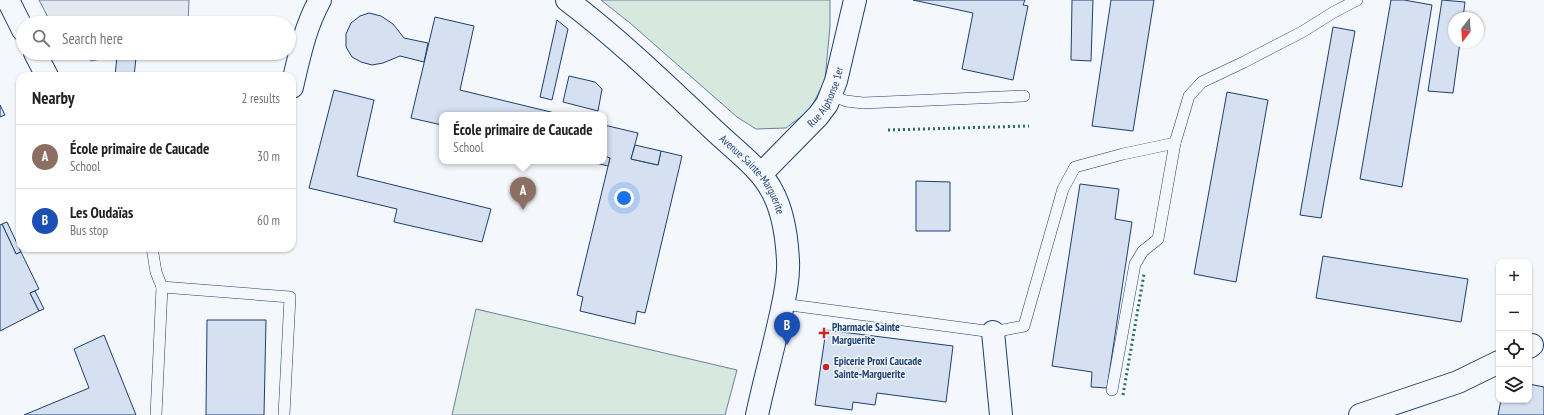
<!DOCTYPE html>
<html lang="en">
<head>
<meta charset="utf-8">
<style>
  body { margin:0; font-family:"PT Sans Narrow",sans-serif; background:#f6f6f6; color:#202124 }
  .controls { position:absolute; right:12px; bottom:12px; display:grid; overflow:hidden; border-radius:8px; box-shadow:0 1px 3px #0004 }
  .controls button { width:36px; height:36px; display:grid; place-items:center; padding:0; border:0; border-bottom:1px solid #e0e0e0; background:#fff; color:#202124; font:20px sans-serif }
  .compass { position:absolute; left:1448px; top:12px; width:36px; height:36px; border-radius:50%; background:#fff; box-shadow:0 1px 3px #0004; rotate:197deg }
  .you { position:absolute; left:624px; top:198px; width:14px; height:14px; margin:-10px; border:3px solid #fff; border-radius:50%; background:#1a73e8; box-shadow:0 0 0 6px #1a73e833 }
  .badge { display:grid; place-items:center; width:26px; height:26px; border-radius:50%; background:#111827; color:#fff; font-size:13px; font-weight:700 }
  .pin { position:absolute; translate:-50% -33px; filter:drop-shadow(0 1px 2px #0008) }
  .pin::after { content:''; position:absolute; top:21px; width:14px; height:12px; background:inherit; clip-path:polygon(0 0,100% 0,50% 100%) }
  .popup { position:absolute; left:439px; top:112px; width:168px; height:52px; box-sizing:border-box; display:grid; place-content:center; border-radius:8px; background:#fff; filter:drop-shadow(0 1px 3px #0005); font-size:13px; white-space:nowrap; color:#757577 }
  .popup b { font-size:15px; color:#202124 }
  .popup::after { content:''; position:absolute; left:50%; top:100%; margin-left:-8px; border:8px solid transparent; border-top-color:#fff }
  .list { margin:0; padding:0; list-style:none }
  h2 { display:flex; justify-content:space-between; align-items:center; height:52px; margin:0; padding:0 16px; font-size:17px }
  h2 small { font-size:13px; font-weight:400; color:#757577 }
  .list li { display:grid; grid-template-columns:26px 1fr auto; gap:12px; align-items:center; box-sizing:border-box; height:64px; padding:0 16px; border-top:1px solid #e0e0e0 }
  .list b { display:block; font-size:15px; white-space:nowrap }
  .list p { margin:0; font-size:13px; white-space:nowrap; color:#757577 }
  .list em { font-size:13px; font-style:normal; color:#757577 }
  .icon { flex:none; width:22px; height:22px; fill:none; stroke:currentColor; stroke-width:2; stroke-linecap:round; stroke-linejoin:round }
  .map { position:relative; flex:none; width:1544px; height:415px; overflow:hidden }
  .search { position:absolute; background:#fff; box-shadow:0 1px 3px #0004; left:16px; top:16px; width:280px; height:44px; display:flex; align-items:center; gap:10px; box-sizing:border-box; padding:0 14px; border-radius:22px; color:#757577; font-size:15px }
  .panel { position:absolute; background:#fff; box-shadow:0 1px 3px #0004; left:16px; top:72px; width:280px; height:180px; border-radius:12px }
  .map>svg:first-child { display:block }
  .green { fill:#d7e8df; stroke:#687fa3 }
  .parking { fill:#e3e8f0; stroke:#687fa3 }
  .building { fill:#d5e0f0; stroke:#1d3f73 }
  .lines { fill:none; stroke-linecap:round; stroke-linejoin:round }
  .service-casing { stroke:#1d3f73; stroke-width:12 }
  .minor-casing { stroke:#1d3f73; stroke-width:24 }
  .tertiary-casing { stroke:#1d3f73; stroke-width:24 }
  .service { stroke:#f4f7fb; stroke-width:11 }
  .minor { stroke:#f4f7fb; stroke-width:22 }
  .tertiary { stroke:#f4f7fb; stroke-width:22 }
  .hedge { stroke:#2c6c60; stroke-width:3; stroke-dasharray:2 3; stroke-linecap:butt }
  .poi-dot { fill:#c62828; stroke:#f4f7fb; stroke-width:1.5 }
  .labels { text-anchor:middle; stroke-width:3; stroke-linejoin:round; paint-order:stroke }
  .street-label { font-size:11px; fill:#1d3f73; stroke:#f4f7fb }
  .poi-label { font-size:11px; font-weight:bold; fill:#1d3f73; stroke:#f4f7fb; text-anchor:start }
</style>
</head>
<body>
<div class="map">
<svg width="1544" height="415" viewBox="0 0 1544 415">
  <rect width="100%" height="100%" fill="#f4f7fb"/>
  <g class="green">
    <path d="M601,0h229v26l-5,54 -15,30 -24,18 -30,1 -19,-12 -107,-94z"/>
    <path d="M476,309l261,61 -12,45h-273z"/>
  </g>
  <g class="parking">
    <path d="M39,0h150l-1,23h-137z"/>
    <path d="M84,53h45l-38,8z"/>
  </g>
  <g class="building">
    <path d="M913,0h112l-2,5 5,1 -15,74 -51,-11 11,-56z"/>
    <path d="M1072,0h21l-2,61 -20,-1z"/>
    <path d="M1111,0h43l-21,131 -41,-5z"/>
    <path d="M1391,0h13l28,5 -30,182 -42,-8z"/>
    <path d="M1442,0l23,2 -2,16h-9v24h6l-7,51 -25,-2z"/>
    <path d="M369,13l12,3 12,8 11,14 24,5 -4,19 -24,-6 -17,7 -11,2 -11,-3 -9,-5 -6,-10v-13l5,-11 9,-7z"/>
    <path d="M435,17l39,9 -14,64 103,25h-121v10l-31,-7z"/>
    <path d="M557,20l11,9 -16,71 -12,-3z"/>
    <path d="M1333,27l22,4 -34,187 -21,-3z"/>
    <path d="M117,56l19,2 -2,18h-19z"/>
    <path d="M569,76l26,6 7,7 -4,22 -35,-9z"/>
    <path d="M334,90l40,10 -17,76 134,33 -9,33 -88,-20 3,-13 -88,-21z"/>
    <path d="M1227,92l41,8 -32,182 -42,-8z"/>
    <path d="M0,105l5,10 -5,2z"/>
    <path d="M604,125l34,8 -7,26 27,6 3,-14 21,5 -37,157 -8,-2 -2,13 -55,-13 3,-14 -6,-2 33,-137 -6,-2z"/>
    <path d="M635,145l26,6 -3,14 -27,-6z"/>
    <path d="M604,156l6,2 -2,8 -20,-5h16z"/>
    <path d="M916,181l34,1v49h-34z"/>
    <path d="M1080,184l39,5 -4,30 17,3 -25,166 -16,-1 1,-15 -40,-6z"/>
    <path d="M7,222l14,30 -5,2 -14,-30z"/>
    <path d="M2,224l14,30 5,-2 18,37 -9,4 9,18 -39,20v-106z"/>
    <path d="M1323,256l145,23 -7,43 -145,-24z"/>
    <path d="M35,291l9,18 -5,2 -9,-18z"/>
    <path d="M207,320h59l-2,95h-58z"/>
    <path d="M826,330l127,16 -7,56 -69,-9 -2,12 -22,-3 -1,8 -37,-5z"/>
    <path d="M104,335l32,80h-112l65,-27 -15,-39z"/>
    <path d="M1529,384l15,3v28h-46l3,-15h28z"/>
  </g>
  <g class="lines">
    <g class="service-casing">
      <g id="service">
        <path d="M831,95l15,6 17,2 161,-7"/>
        <path d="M152,248l4,24 6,15 -6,128"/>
        <path d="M162,287l128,10 -6,118"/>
        <path d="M783,304l210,28 31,-6 39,-137 12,-22 48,-13 52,-11 14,-47 13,-14 42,-20 58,-30 32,-20 23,-12"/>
        <path d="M1112,390l23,-126 8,-13 15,-12 17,-96"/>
      </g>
    </g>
    <g class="minor-casing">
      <g id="minor">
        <path id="s1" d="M761,174l57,-58 9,-12 9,-23 19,-81"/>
        <path d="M993,332l8,83"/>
        <path d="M1529,347l3,-2"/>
        <path d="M1360,415l98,-33 41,-20"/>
      </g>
    </g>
    <g class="tertiary-casing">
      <g id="tertiary">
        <path d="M8,0l15,30"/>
        <path id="s2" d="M567,0c53,40 101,87 149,132 18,17 45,37 56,59 11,20 15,48 16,70 1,19 -4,39 -8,57 -7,32 -16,64 -23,97"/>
        <path d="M35,53l12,23"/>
        <path d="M292,87c7,-30 13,-60 28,-87"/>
      </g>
    </g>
    <use href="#service" class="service"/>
    <use href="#minor" class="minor"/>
    <use href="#tertiary" class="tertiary"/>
    <g class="hedge">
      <path d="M888,130l141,-4"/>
      <path d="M1123,395l21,-121"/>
    </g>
  </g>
  <g class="poi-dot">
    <path d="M822 327h4v4h4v4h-4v4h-4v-4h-4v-4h4z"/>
    <circle cx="826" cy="367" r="4"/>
  </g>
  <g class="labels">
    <g class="street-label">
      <text dy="4" stroke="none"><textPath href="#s1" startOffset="102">Rue Alphonse 1er</textPath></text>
      <text dy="4" stroke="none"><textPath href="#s2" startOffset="256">Avenue Sainte-Marguerite</textPath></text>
    </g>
    <g class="poi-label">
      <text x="832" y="331">Pharmacie Sainte<tspan x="832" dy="13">Marguerite</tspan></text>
      <text x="834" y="365">Epicerie Proxi Caucade<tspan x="834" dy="13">Sainte-Marguerite</tspan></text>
    </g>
  </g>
</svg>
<div class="controls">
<button>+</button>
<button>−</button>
<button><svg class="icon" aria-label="locate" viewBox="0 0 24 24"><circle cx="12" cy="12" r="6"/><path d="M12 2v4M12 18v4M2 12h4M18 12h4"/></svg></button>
<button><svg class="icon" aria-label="layers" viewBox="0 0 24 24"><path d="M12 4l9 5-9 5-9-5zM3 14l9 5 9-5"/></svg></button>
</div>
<svg class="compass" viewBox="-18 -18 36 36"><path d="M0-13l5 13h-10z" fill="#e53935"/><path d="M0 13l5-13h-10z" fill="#757577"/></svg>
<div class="you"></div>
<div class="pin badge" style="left:523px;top:210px;background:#8d6e63">A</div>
<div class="popup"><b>École primaire de Caucade</b>School</div>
<div class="pin badge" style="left:787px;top:345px;background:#1a4fb4">B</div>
<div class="search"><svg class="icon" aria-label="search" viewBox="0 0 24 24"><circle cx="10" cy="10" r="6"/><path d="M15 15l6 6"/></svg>Search here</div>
<section class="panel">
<h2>Nearby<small>2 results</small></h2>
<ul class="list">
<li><span class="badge" style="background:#8d6e63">A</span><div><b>École primaire de Caucade</b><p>School</p></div><em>30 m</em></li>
<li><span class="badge" style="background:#1a4fb4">B</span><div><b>Les Oudaïas</b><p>Bus stop</p></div><em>60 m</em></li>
</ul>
</section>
</div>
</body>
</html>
